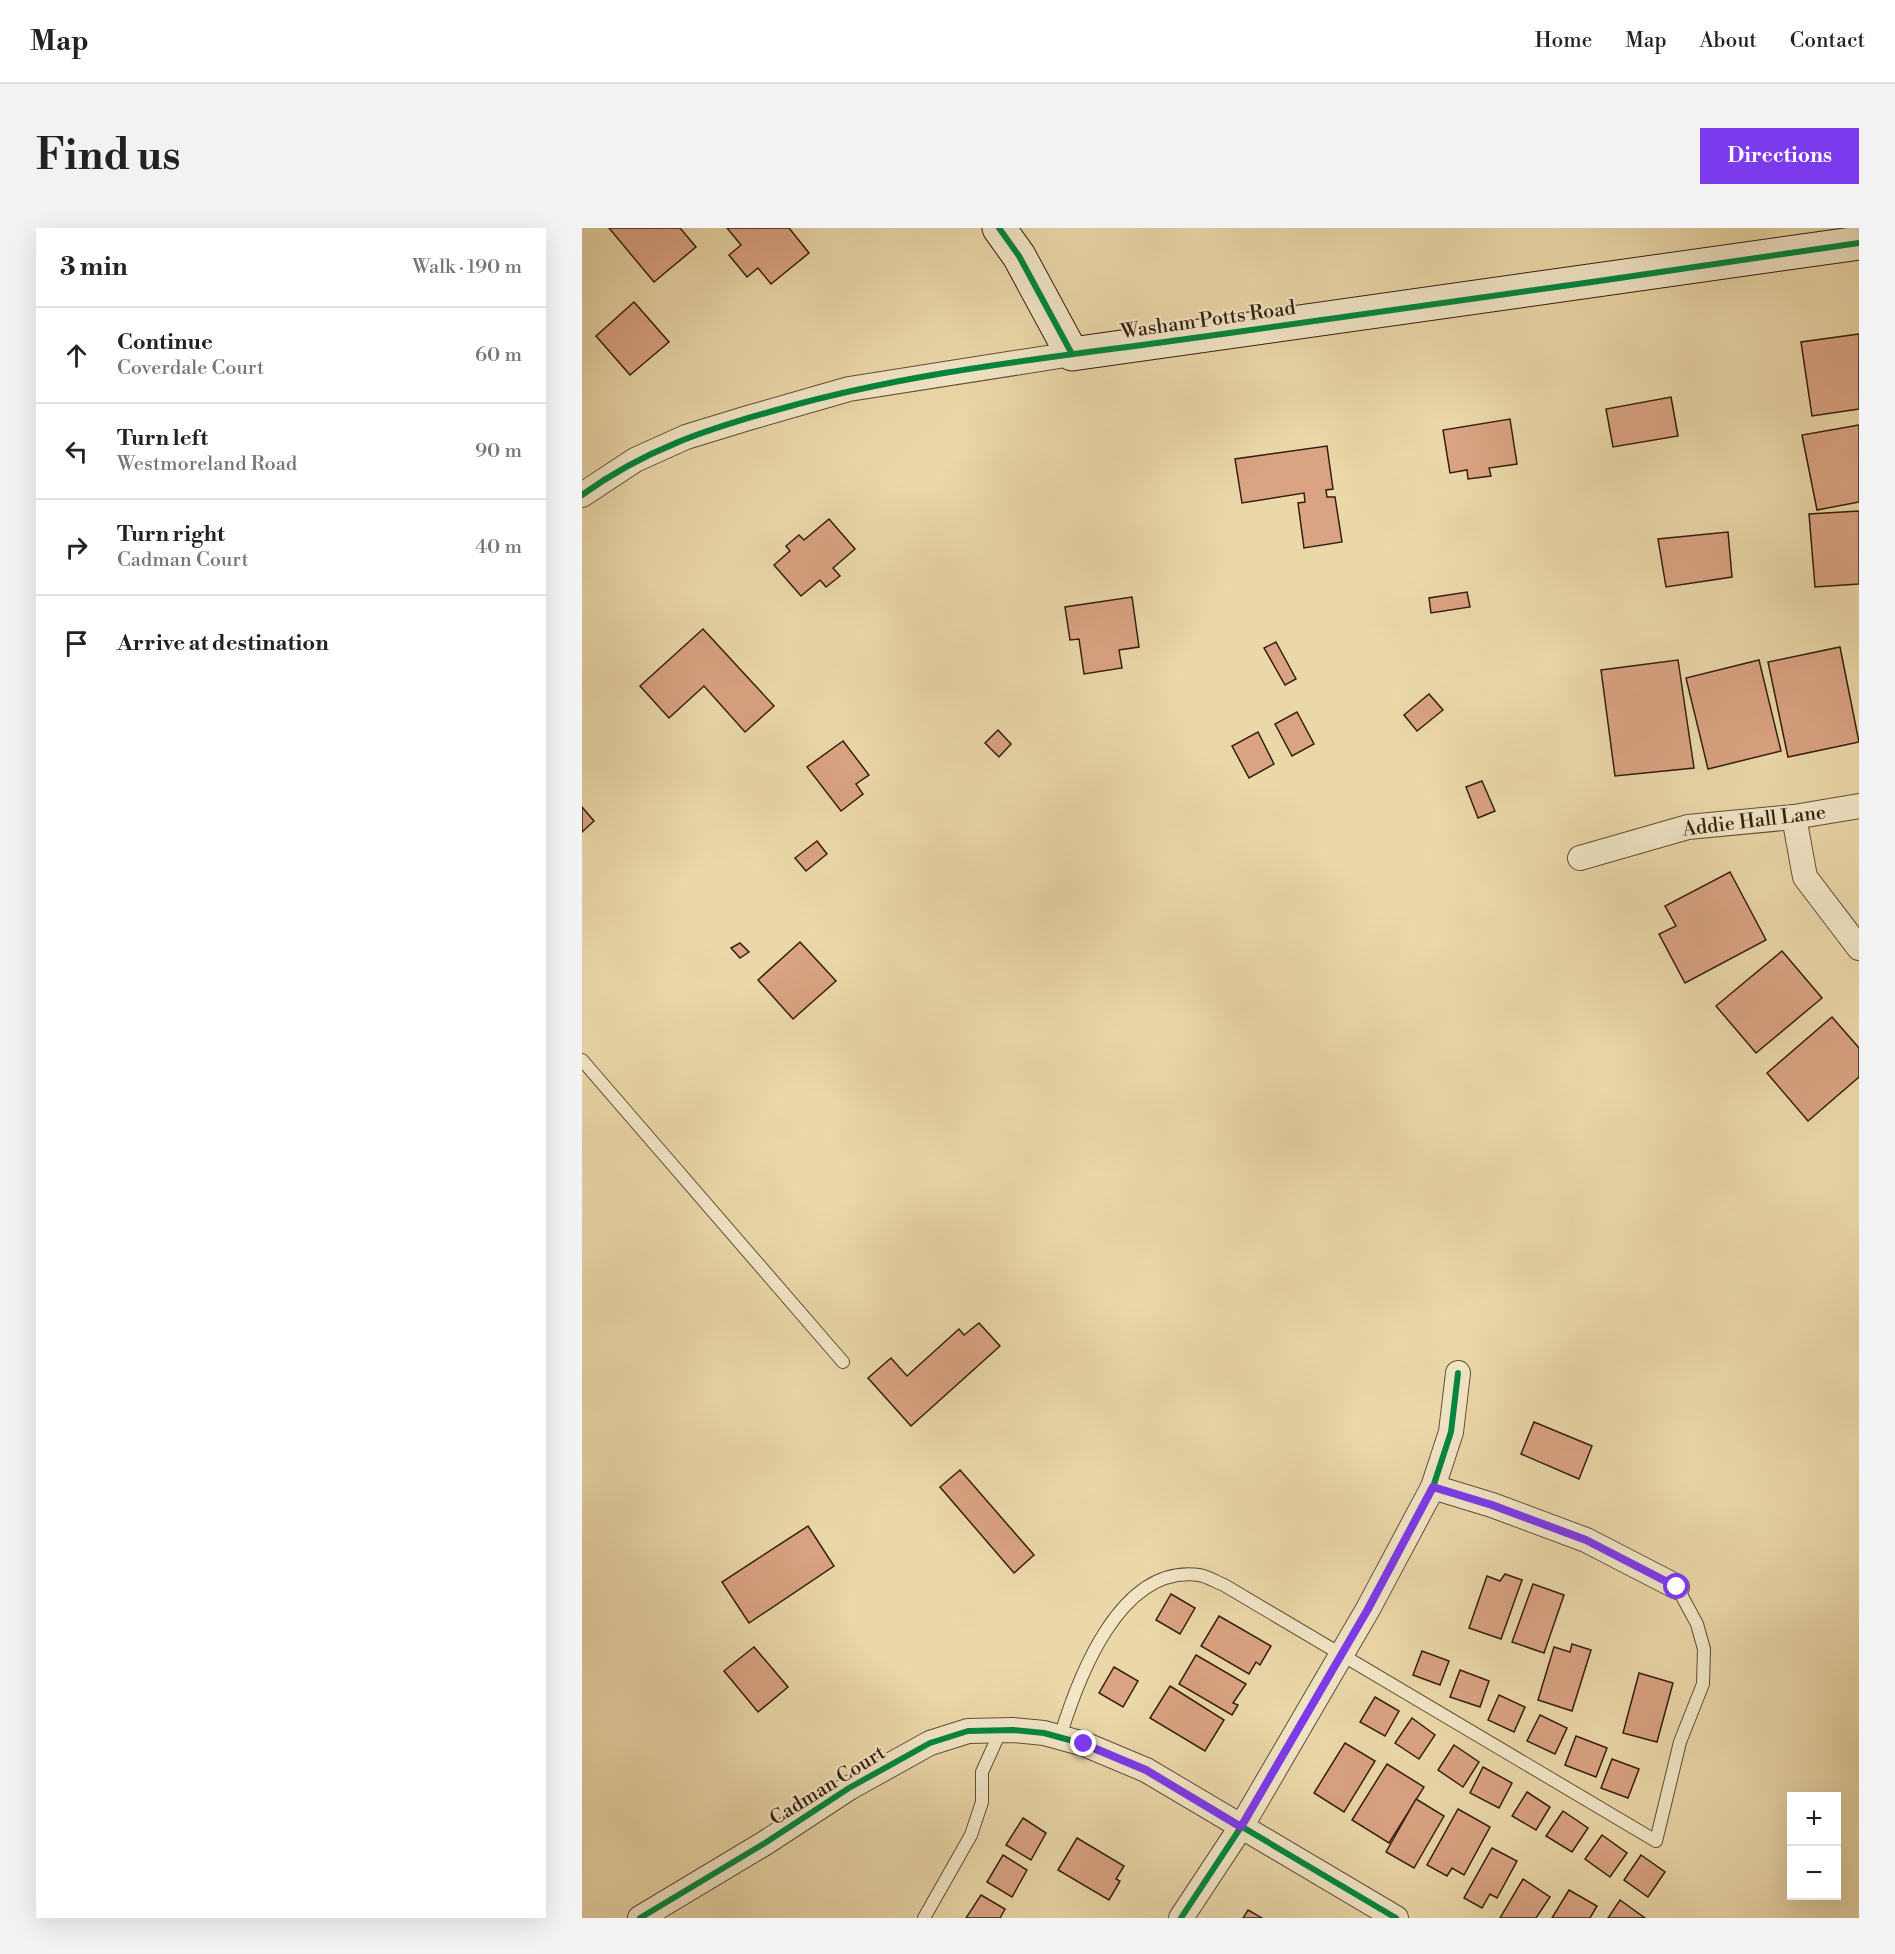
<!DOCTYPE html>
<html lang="en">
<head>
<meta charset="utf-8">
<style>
  body { margin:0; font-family:"Libre Bodoni",serif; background:#f2f2f2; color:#222 }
  .controls { position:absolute; right:18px; bottom:18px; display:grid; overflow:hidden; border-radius:0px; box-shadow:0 6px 24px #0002 }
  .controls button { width:54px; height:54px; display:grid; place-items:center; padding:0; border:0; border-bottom:2px solid #e0e0e0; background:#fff; color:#222; font:30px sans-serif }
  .stop { position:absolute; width:18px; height:18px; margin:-14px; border:4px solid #7c3aed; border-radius:50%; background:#fff }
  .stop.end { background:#7c3aed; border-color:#fff; box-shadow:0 2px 6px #0008 }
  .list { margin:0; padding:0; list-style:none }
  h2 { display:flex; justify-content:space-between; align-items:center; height:78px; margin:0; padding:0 24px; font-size:26px }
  h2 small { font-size:20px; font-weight:400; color:#767676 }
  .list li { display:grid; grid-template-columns:39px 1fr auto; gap:18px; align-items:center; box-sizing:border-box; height:96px; padding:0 24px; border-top:2px solid #e0e0e0 }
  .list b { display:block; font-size:22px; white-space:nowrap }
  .list p { margin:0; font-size:20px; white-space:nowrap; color:#767676 }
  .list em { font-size:20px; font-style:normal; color:#767676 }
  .icon { flex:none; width:33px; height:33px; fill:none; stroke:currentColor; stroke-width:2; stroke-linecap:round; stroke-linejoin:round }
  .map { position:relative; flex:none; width:1277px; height:1690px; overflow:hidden; border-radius:0px }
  header { display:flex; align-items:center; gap:36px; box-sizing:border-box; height:84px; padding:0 30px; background:#fff; border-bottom:2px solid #e0e0e0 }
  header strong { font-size:28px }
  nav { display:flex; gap:33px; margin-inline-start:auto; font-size:21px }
  .intro { display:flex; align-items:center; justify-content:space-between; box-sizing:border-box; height:144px; padding:0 36px }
  h1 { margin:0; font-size:42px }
  .button { padding:15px 27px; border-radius:0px; background:#7c3aed; color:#fff; font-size:21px; font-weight:700 }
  main { display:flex; gap:36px; padding:0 36px }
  aside { flex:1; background:#fff; border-radius:0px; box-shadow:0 6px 24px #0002 }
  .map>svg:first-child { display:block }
  .building { fill:#daa383; stroke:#341e0f; stroke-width:1.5 }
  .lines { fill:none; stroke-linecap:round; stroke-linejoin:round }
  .lane-casing { stroke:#624c36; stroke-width:14 }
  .street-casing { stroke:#624c36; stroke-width:26 }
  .secondary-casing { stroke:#341e0f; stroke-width:35 }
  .lane { stroke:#f2e6c7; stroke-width:12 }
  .street { stroke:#f2e6c7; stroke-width:24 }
  .secondary { stroke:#f2e6c7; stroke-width:33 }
  .cycleway-casing { stroke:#f2e6c7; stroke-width:10 }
  .cycleway { stroke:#00873e; stroke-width:6 }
  .route { stroke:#7c3aed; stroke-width:8 }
  .labels { text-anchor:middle; stroke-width:4.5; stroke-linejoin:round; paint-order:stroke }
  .street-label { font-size:20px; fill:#341e0f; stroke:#f2e6c7 }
</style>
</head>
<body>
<header>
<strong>Map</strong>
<nav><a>Home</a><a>Map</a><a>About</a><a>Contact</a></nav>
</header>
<div class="intro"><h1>Find us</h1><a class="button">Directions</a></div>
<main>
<aside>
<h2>3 min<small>Walk · 190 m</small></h2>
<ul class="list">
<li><svg class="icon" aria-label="ahead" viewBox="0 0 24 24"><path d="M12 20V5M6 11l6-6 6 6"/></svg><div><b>Continue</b><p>Coverdale Court</p></div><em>60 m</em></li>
<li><svg class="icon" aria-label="left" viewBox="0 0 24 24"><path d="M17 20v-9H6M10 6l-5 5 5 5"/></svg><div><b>Turn left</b><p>Westmoreland Road</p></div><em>90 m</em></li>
<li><svg class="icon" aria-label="right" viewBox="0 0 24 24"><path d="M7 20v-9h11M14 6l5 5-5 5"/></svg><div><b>Turn right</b><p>Cadman Court</p></div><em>40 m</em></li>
<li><svg class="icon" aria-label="arrive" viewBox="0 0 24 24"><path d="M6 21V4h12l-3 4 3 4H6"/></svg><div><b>Arrive at destination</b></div></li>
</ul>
</aside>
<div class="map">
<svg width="1277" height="1690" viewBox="0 0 1277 1690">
  <rect width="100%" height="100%" fill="#ebd8a9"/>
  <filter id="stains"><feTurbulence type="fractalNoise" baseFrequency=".00333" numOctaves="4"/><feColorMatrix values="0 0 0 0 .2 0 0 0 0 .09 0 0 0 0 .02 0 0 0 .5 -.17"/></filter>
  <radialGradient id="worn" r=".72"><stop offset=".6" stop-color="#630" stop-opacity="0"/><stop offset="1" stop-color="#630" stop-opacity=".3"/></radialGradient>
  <g class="building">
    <path d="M27,0h71l16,19 -42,35z"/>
    <path d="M145,0h62l20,25 -38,31 -13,-16 -11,9 -18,-22 12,-10z"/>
    <path d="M52,74l35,40 -39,33 -34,-39z"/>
    <path d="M1277,106v75l-47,7 -11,-74z"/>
    <path d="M1089,169l7,39 -65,11 -7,-38z"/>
    <path d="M928,191l7,45 -28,4 2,8 -23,3 -1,-9 -17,3 -7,-43z"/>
    <path d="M1277,197v77l-42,8 -15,-75z"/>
    <path d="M745,218l6,43 -7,1 1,7h8l7,45 -38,6 -6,-45 7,-1 -1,-9 -62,10 -7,-44z"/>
    <path d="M1277,283v73l-44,3 -6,-73z"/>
    <path d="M247,291l26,30 -22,19 7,8 -14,11 -6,-7 -19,16 -27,-31 16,-14 -4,-5 13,-11 5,5z"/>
    <path d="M1146,304l4,45 -66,10 -8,-48z"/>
    <path d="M885,364l3,15 -39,6 -2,-15z"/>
    <path d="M550,369l7,50 -20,3 3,18 -38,6 -5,-35 -9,1 -5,-33z"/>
    <path d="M121,401l71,77 -29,26 -41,-46 -35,32 -29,-32z"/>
    <path d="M694,414l20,37 -11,6 -21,-37z"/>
    <path d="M1258,419l19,95 -71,15 -20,-95z"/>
    <path d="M1096,432l16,108 -79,8 -14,-106z"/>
    <path d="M1177,432l22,91 -73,18 -22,-91z"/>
    <path d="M847,466l14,16 -26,21 -13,-16z"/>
    <path d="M715,484l17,32 -22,12 -17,-32z"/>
    <path d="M416,502l13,14 -12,13 -14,-14z"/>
    <path d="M676,504l16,32 -25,14 -17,-32z"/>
    <path d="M261,513l26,34 -13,9 7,10 -22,17 -34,-44z"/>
    <path d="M900,553l13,30 -17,7 -12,-31z"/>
    <path d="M0,579l12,14 -12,11z"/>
    <path d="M235,613l10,13 -21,17 -11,-13z"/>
    <path d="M1148,644l36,68 -81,43 -26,-49 17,-8 -11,-20z"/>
    <path d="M218,714l36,39 -43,38 -35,-39z"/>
    <path d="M158,715l9,9 -9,6 -9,-10z"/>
    <path d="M1200,723l40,47 -66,55 -40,-47z"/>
    <path d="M1250,789l27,31v29l-51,44 -41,-48z"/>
    <path d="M397,1095l21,23 -89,80 -43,-48 23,-20 16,18 52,-47 5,6z"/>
    <path d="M952,1194l58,24 -13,33 -58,-25z"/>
    <path d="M378,1242l74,85 -20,18 -74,-86z"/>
    <path d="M226,1298l26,40 -85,57 -27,-41z"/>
    <path d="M923,1346l17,6 -21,59 -32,-11 18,-52 13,5z"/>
    <path d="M951,1356l31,11 -20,58 -32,-11z"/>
    <path d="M589,1366l24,14 -15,26 -24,-14z"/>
    <path d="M637,1388l52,30 -11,19 -4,-3 -7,12 -48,-28z"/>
    <path d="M990,1416l19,6 -19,61 -34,-11 16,-53 16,5z"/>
    <path d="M172,1419l34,40 -30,25 -34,-41z"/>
    <path d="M840,1423l27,10 -9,24 -27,-10z"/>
    <path d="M614,1427l50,29 -13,19 5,2 -6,10 -53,-31z"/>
    <path d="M532,1439l24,14 -15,26 -24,-14z"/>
    <path d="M878,1442l29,11 -9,26 -30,-10z"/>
    <path d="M1057,1445l34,10 -16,59 -34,-9z"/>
    <path d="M588,1458l54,34 -19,31 -55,-33z"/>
    <path d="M917,1467l26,12 -11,25 -26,-12z"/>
    <path d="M793,1469l24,14 -14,25 -25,-14z"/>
    <path d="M958,1487l27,13 -12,26 -28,-13z"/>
    <path d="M830,1490l23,17 -16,24 -24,-16z"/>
    <path d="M994,1508l31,12 -11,29 -31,-12z"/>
    <path d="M763,1515l30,18 -31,51 -30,-19z"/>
    <path d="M872,1517l25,17 -16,25 -25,-17z"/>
    <path d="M1030,1531l27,10 -11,29 -27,-10z"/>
    <path d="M805,1536l37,23 -35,56 -37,-23z"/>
    <path d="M901,1539l29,16 -13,25 -29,-15z"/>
    <path d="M945,1564l23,15 -14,23 -24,-14z"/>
    <path d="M834,1571l28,17 -30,52 -28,-16z"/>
    <path d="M876,1581l32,18 -26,48 -12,-7 -5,8 -20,-11z"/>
    <path d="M981,1583l25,17 -16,24 -26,-16z"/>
    <path d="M441,1590l23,15 -15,27 -25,-15z"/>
    <path d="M1020,1607l25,18 -17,24 -25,-18z"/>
    <path d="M495,1610l47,28 -8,13 4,2 -11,19 -51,-30z"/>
    <path d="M910,1620l25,13 -20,37 -7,-4 -8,14 -18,-10z"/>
    <path d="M421,1627l24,15 -15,27 -25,-15z"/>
    <path d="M1059,1627l24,17 -17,25 -24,-17z"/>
    <path d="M941,1651l27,18 -14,21h-36z"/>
    <path d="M987,1662l28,16 -7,12h-38z"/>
    <path d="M399,1667l24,14 -5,9h-34z"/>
    <path d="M1038,1672l25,18h-37z"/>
    <path d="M666,1682l14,8h-19z"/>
  </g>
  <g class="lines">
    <g class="lane-casing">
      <g id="lane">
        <path d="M0,832l261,302"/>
        <path d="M478,1509c18,-59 60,-173 139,-162 8,1 17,7 25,10l432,256 24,-99 23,-58 1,-35 -7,-25 -20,-37"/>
        <path d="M342,1690l47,-83 11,-33v-30l19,-42"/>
      </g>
    </g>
    <g class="street-casing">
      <g id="street">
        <path d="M0,267l53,-35 51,-23 62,-19 101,-29 223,-35"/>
        <path d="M1212,589l11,60 54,71"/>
        <path d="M998,630l108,-31 106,-10 65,-11"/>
        <path d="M851,1259l59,18 94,35 91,47"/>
        <path d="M58,1690l125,-75 84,-55 81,-45 38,-12 45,-1 31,3 40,11 62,26 250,148"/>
        <path d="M599,1690l60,-91 127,-218 65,-122 18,-55 7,-59"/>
      </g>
    </g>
    <g class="secondary-casing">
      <path id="secondary" d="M417,0l20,28 53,98 787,-111"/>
    </g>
    <use href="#lane" class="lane"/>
    <use href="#street" class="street"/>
    <use href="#secondary" class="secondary"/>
    <g class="cycleway-casing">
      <g id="cycleway">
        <path d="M417,0l20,28 53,98"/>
        <path d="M0,267c62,-45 125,-66 198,-86 138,-39 279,-52 421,-72 219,-31 439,-61 658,-94"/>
        <path d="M58,1690l125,-75 84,-55 81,-45 38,-12 45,-1 31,3 40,11 62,26 250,148"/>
        <path d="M599,1690l60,-91 127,-218 65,-122 18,-55 7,-59"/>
      </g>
    </g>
    <use href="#cycleway" class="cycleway"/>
  </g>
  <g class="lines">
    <path class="route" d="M502,1516l62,26 95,57 127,-218 65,-122 59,18 94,35 91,47"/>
  </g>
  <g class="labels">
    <g class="street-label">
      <text transform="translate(626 91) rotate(-8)" y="7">Washam Potts Road</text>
      <text transform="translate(1172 592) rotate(-7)" y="7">Addie Hall Lane</text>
      <text transform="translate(245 1557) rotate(-32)" y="7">Cadman Court</text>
    </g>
  </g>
  <rect width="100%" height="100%" filter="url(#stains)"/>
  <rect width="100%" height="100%" fill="url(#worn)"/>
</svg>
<div class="controls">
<button>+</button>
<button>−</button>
</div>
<div class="stop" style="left:1095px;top:1359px"></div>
<div class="stop end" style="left:502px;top:1516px"></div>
</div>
</main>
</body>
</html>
